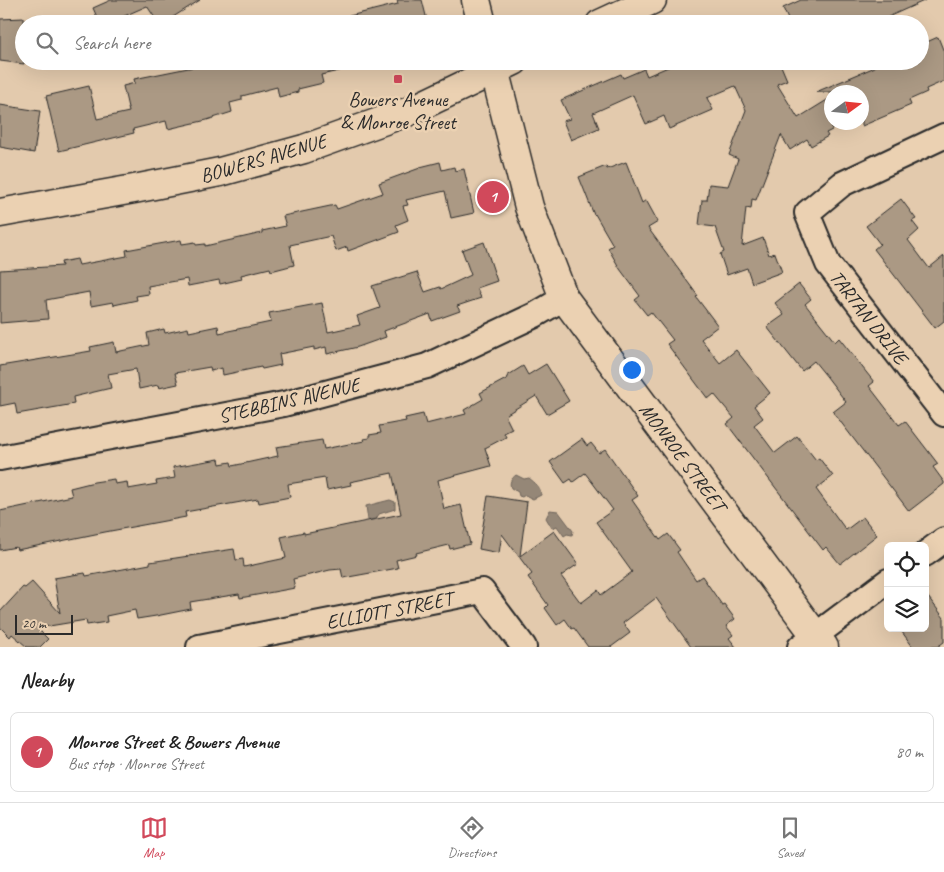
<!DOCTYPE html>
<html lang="en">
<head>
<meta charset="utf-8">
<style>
  body { margin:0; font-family:Caveat,sans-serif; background:#f2f2f2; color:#222 }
  .controls { position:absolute; right:15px; bottom:15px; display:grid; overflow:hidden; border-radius:8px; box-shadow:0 5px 20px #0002 }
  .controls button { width:45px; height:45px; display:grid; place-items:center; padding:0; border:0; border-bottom:1px solid #e0e0e0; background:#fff; color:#222; font:25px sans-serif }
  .compass { position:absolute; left:824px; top:85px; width:45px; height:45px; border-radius:50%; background:#fff; box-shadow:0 5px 20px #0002; rotate:75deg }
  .scale { position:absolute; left:15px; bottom:12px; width:58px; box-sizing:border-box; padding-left:5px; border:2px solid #2b2b2b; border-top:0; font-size:14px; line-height:18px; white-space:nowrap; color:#2b2b2b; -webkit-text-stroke:4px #ebd1b2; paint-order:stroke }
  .you { position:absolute; left:631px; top:369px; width:18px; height:18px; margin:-12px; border:4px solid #fff; border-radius:50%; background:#1a73e8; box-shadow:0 0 0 8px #1a73e833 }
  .badge { display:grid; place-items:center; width:32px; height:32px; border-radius:50%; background:#d1495b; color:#fff; font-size:16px; font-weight:700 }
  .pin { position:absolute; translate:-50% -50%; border:2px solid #fff; box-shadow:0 1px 5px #0006 }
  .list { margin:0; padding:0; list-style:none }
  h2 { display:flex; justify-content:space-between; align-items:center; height:65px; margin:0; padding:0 20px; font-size:21px }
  h2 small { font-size:16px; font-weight:400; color:#767676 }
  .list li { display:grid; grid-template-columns:32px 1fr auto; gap:15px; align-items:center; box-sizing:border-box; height:80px; margin:0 10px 10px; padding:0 10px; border:1px solid #e0e0e0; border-radius:8px }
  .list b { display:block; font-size:19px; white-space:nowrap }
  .list p { margin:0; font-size:16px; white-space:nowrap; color:#767676 }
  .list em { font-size:16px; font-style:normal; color:#767676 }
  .icon { flex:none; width:28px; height:28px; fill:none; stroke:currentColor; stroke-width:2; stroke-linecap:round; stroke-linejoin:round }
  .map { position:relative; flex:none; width:944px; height:647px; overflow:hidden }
  .search { position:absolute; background:#fff; box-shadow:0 5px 20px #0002; left:15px; right:15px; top:15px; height:55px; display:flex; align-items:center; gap:12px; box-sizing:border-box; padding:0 18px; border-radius:28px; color:#767676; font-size:19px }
  .sheet { height:155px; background:#fff }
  nav { display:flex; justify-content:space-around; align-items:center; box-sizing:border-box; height:70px; border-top:1px solid #e0e0e0; background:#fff; font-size:14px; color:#767676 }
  nav a { display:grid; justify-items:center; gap:2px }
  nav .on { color:#d1495b }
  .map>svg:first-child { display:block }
  .water { fill:#958777; stroke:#6b6259 }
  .building { fill:#ab9984; stroke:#2b2b2b }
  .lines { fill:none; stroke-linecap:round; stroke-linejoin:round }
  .minor-casing { stroke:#2b2b2b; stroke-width:28 }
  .major-casing { stroke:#2b2b2b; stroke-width:31 }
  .minor { stroke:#ebd1b2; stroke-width:24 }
  .major { stroke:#ebd1b2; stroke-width:28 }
  .poi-dot { fill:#d1495b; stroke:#ebd1b2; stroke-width:2 }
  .labels { text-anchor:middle; stroke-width:5; stroke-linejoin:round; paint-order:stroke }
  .poi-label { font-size:20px; fill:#2b2b2b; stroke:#ebd1b2 }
  .street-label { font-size:20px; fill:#2b2b2b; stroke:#ebd1b2 }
</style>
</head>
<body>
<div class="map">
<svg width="944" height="647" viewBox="0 0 944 647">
  <rect width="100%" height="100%" fill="#e3caad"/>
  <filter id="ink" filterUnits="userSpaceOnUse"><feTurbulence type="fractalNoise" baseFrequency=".02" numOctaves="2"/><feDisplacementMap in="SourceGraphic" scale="10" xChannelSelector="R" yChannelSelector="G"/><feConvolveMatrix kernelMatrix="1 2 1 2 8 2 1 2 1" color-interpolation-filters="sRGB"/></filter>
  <g filter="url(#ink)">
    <g class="water">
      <path d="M516,475l8,4 5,-1c6,5 12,9 12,17l-8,4 -8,-4 -3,2 -3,-1 -1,-4 -7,-4c-2,-6 0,-9 5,-13z"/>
      <path d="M390,500l5,2v7l-16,5 -3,5 -8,1 -2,-14z"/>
      <path d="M550,510l8,1 15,20 -1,4 -5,-1 -3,2 -7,-10 -5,2 -6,-10z"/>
    </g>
    <g class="building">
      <path d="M111,0h89l-38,24h-3l-12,-18 -25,11 3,7h-25l-7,-16z"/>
      <path d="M397,0h25l6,24h-86l-1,-6 57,-14z"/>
      <path d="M801,0h125l-38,17 3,7h-101l-7,-16z"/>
      <path d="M24,18v46l-24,-3v-42z"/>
      <path d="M938,37l6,15v29l-18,8 1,3 -18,8 2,5 -49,21v-34h-46l59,-25 -1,-2 9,-4h37v-16z"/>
      <path d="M223,61h132l1,6 -35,8 2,8 -25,6v3l-19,5 -2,-10 -35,9v4l-12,3 2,9 -25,8 -39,9 -2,-8 -33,8 1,4 -75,18 -13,-55 43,-10 8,33 32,-7 -6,-26 12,-3 -1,-4z"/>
      <path d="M682,61h97l8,19 -10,4 21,34 34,-21v33l-6,3 2,3 -17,10 -4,-7 -17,11 -9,-15 -25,65 -4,-1 -1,10 -5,-1 -4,38 21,-8 6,17 6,-2 7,19 -30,11 -5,-15 -20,7 -7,-21 4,-2 -9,-25 -16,-2 3,-25h5l2,-16 19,2 10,-27 -9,-4 17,-45 -11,-24 -28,12 6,12 -44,19 -5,-13 -18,8 -13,-29 -40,18 6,15 -28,12 -8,-19 7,-2 -9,-19 60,-26 2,4 21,-9 3,7z"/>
      <path d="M0,105l40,6 -6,42 -34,-6z"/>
      <path d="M440,162l2,8 12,-3 1,4 9,-2 10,44 -23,5 -6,-27 -39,9 2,5 -5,1 5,14 -12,5 3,7 -51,19 -1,-4 -11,4 -5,-15 -41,9 4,20 -23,6 -1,-3 -29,7 1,4 -22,5 -1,-4 -31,6 -1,-7 -39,7 1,8 -13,2 1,4 -23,5 -1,-3 -22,4 -2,-14 -43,8 2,19 -48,4v-53l62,-4 -1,-4 16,-3 2,6 48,-9 -1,-6 55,-10 1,4 13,-2 1,3 9,-1v2l57,-13v-2l24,-5 -3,-10 52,-11 2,4 46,-16 -4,-10 41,-15v-1z"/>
      <path d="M626,162l16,41 4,-3 12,22 -10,6 50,68 -2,1 22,29 -17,13 19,24 16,-13 34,43 -16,13 9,12 -9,7 21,28 22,-17 19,24 3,-2 14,18 -17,13 30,41 17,-13 14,18 -37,29 -14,-17 -3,3 -96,-126 7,-6 -20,-24 -6,5 -41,-55 6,-4 -22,-28 -4,3 -12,-15 5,-4 -20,-27 -12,-21 5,-3 -18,-31 -1,1 -15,-38 27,-11 1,3z"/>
      <path d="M901,199l15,20 -4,2 7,9 -11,10 21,28 15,-12v65l-9,7 -61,-79 6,-5 -14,-18z"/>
      <path d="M484,242l13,39 -20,7 4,10 -24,8 3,5 -28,10 -2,-7 -46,17 2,6 -28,10 -31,7 -1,-7 -12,3v-3l-35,7 2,11 -19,4 -1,-2 -38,8 -1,-7 -11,3 -1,-4 -35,6 3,11 -19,4 -1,-3 -19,4 -3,-20 -28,5 3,14 -38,9 1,7 -57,10 -2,-11 -15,3v-40l91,-15 -1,-4 24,-5 2,10 33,-7 -2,-12 17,-4 1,4 23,-5 1,4 29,-6 1,7 52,-11 -2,-9 53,-10 6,29 32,-7 -3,-9 23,-8 -8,-22 45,-14 8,20 15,-5 1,2 30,-14 -9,-25z"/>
      <path d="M799,284l12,15 -6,5 30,38 4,-4 35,44 -5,4 30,39 6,-4 33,43 -5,3 11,15v2l-35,27 -76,-99 13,-10 -19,-25 -13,-16 -12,10 -35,-44 17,-12 -9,-12z"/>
      <path d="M546,364l23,37 -22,13 -11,-18 -29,18 -1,3 6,12 -8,4 2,4 -21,11 6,18 -53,14 6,29 17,-4 9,39 -20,5 -1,-4 -33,8 1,2 -21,5 2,8 -55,10 -2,-9 -11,1 -37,9 2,9 -55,10 -1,-4 -49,8 1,7 -35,7 -19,3 -2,-9 -29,6 1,6 -20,3 -1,-5 -49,8 11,11 -8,8h-13l-15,-13 -2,3 -10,-10v-15l23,-25 2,1 7,-6 28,31 -6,-35 31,-5 1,3 64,-12v-2l84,-13 2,11 7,-1 1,8 42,-9 -5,-21 23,-5v2l97,-20 -9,-41 -42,9 1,3 -24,5 -2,-12 -37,6 2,13 -31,6 -1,-4 -73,13 1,5 -81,15 -88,18 -1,-3 -16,3v-39l72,-15 -2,-8 24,-6 20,-3 1,5 12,-2 1,7 29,-5 -1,-3 19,-3 -2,-11 46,-8 1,5 11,-2 1,4 46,-10 -2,-9 46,-7 2,9 40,-8 -1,-2 6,-1v-3l12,-2 -2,-7 27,-5 -1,-3 18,-4 3,10 40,-10 -2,-4 19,-11 -3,-6 28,-15 -1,-2 16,-10 5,9z"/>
      <path d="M582,439l5,7 4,-3 8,10 6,-4 33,47 -6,4 28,40 8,-6 12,16 -3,2 19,28 6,-4 20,29 2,-1 11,15 -9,7 7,9 -4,3 7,9h-45l-35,-49 -33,25 7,10 -19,14h-23l-14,-19 -2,1 -7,-10 -8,6 -12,-17 3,-3 -20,-28 4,-3 -30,-40 -3,19 -20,-4 9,-53 39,6 -7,54 34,-25 24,33 -17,12 20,27 17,-13 3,5 31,-23 -36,-50 17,-12 -21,-28 -7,-9 -12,9 -2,-3 -6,4 -15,-21z"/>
      <path d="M925,593l19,25v24l-7,5h-24l-14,-19h26z"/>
    </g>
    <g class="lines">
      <g class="minor-casing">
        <g id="minor">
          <path d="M944,136l-102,48 -35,29 21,51 116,150"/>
          <path d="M0,458l284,-54 143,-38 108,-51 29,-17"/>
          <path d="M925,554l19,-14"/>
          <path d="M199,647l283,-56 42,56"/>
          <path d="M800,647l88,-66"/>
        </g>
      </g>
      <g class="major-casing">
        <g id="major">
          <path d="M476,0l6,24"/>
          <path d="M600,24l52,-24"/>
          <path d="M492,61l37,146 35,91 260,349"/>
          <path d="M0,213l134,-24 86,-17 84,-23 106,-38 104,-50"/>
        </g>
      </g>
      <use href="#minor" class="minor"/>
      <use href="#major" class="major"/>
    </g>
  </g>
  <rect class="poi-dot" x="393" y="74" width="10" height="10" rx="2.5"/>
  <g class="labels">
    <g class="poi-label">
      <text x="398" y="106">Bowers Avenue<tspan x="398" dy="23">&amp; Monroe Street</tspan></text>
    </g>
    <g class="street-label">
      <text transform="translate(263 158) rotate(-16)" y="7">BOWERS AVENUE</text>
      <text transform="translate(869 317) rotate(52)" y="7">TARTAN DRIVE</text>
      <text transform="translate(289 400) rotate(-13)" y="7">STEBBINS AVENUE</text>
      <text transform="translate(683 457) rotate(53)" y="7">MONROE STREET</text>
      <text transform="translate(389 610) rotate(-11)" y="7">ELLIOTT STREET</text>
    </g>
  </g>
</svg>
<div class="controls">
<button><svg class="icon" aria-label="locate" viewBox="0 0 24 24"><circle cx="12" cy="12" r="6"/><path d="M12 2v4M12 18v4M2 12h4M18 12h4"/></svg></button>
<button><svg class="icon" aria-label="layers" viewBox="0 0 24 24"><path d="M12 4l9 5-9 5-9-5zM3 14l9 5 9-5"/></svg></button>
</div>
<svg class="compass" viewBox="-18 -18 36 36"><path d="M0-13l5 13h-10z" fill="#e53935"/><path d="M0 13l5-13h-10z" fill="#767676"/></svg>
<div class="scale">20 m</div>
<div class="you"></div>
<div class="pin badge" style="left:493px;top:197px">1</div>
<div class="search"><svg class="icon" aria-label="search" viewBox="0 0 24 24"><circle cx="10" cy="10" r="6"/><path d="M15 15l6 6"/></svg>Search here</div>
</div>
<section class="sheet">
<h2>Nearby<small></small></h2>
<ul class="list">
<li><span class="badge">1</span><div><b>Monroe Street &amp; Bowers Avenue</b><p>Bus stop · Monroe Street</p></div><em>80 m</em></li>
</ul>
</section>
<nav>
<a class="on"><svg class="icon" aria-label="map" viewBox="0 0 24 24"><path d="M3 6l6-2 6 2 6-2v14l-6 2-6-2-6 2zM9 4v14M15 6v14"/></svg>Map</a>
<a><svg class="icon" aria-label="directions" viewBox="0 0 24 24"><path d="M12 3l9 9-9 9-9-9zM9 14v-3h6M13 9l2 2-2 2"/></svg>Directions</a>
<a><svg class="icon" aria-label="saved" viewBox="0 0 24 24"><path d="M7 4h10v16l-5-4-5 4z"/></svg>Saved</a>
</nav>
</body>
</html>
